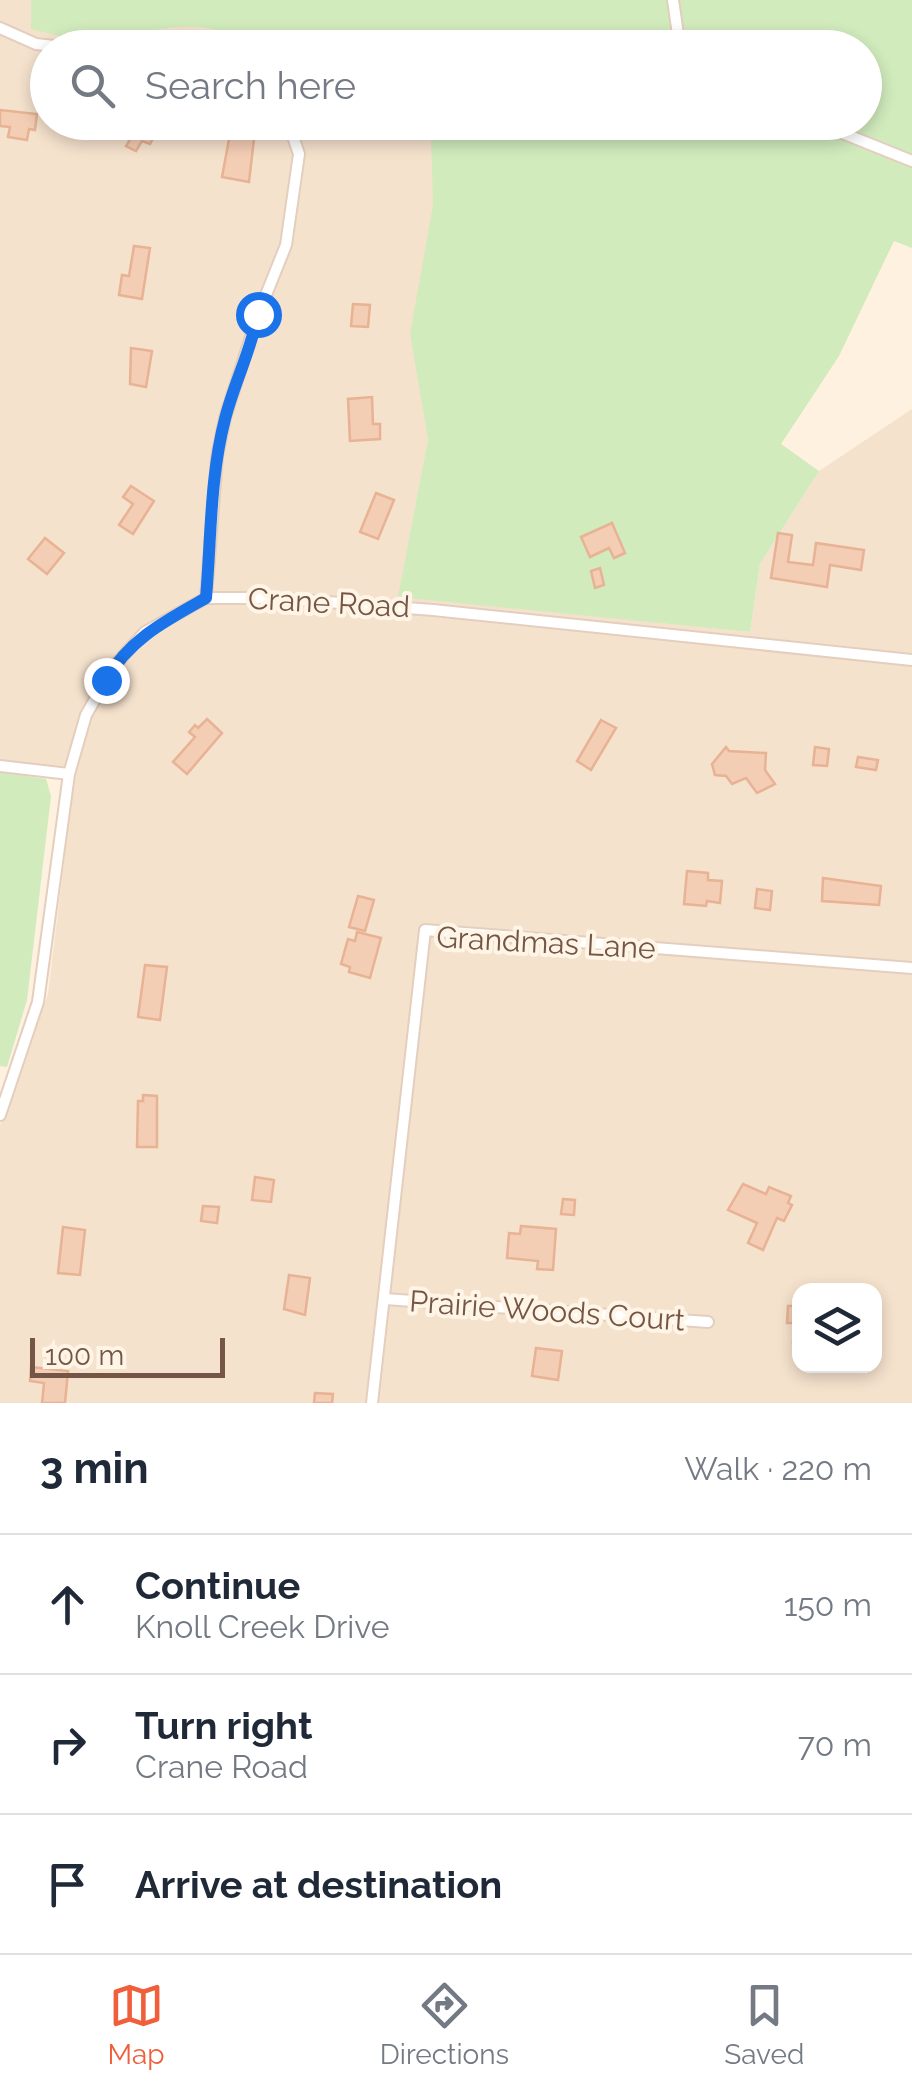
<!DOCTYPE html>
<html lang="en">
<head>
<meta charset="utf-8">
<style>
  body { margin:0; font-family:Raleway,sans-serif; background:#f2f2f3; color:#1f2937 }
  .controls { position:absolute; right:30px; bottom:30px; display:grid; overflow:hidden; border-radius:20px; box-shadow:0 5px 15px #0003 }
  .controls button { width:90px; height:90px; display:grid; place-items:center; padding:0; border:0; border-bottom:2px solid #e0e1e3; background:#fff; color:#1f2937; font:50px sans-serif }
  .scale { position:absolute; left:30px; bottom:25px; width:195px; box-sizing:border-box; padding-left:10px; border:5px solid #755545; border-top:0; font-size:28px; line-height:35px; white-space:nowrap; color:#755545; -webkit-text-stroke:8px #fff5e6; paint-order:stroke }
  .stop { position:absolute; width:30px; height:30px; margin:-22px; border:8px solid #1a73e8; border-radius:50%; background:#fff }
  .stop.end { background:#1a73e8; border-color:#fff; box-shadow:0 2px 10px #0008 }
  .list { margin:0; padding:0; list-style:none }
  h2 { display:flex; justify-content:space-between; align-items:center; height:130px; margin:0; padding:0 40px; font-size:42px }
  h2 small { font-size:32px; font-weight:400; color:#747a83 }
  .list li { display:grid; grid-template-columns:65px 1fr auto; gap:30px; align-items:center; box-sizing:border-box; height:140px; padding:0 40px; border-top:2px solid #e0e1e3 }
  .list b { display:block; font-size:38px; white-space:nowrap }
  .list p { margin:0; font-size:32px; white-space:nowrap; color:#747a83 }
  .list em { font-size:32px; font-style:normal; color:#747a83 }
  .icon { flex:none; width:55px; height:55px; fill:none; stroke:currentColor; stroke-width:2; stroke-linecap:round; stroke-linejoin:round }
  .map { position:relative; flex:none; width:912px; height:1403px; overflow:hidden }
  .search { position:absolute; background:#fff; box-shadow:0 5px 15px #0003; left:30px; right:30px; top:30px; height:110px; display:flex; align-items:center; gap:25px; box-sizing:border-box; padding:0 35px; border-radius:55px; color:#747a83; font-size:38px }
  .sheet { height:550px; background:#fff }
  nav { display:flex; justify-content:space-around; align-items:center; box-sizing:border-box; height:140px; border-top:2px solid #e0e1e3; background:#fff; font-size:28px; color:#747a83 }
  nav a { display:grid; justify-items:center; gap:5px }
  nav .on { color:#f05f3c }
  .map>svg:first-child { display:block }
  .residential { fill:#f5e2cd; fill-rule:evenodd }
  .green { fill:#d1ebbd }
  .building { fill:#f4cdb5; stroke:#e8b294; stroke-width:2.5 }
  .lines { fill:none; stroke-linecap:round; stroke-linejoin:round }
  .street-casing { stroke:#e4cebe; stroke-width:14 }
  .street { stroke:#fff; stroke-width:10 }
  .route { stroke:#1a73e8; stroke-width:12 }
  .labels { text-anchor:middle; stroke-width:8; stroke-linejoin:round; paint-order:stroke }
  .street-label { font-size:30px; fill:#755545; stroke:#fff5e6 }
</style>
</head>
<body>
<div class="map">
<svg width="912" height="1403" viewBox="0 0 912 1403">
  <rect width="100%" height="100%" fill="#fef1df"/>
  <path class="residential" d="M0,0h482l7,47 -441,1v74l429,1 -49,316 -29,157 351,36 10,-68 59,-93 93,-62v994h-912v-278l48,-131 26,-215 -74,-7zM800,1290h74v76h-74z"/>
  <g class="green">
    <path d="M31,0h881v248l-18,-7 -55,115 -58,88 38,27 -59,93 -10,68 -352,-35 30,-158 -18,-105 23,-129 -2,-70 3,-13h430v-74h-433l-3,-8 -11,8h-168c-40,-40 -107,-12 -156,-9 -20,1 -42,-5 -62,-10z"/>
    <path d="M0,772l46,7 5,17 -24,204 -20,67 -7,-1z"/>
  </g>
  <g class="building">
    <path d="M0,110l37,4 -2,16 -6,-1 -2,11 -19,-3 2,-10 -10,-1z"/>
    <path d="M110,122h44l6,4 -10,18 -8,-3 -6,10 -10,-5 4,-6 -18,-7 3,-7z"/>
    <path d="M230,134l24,5 -5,43 -27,-5z"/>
    <path d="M134,246l16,2 -8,51 -23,-4 3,-20 7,1z"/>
    <path d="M353,304l17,1 -2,22 -17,-1z"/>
    <path d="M131,348l21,3 -6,36 -16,-3z"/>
    <path d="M372,397l1,27h7v15l-30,2 -2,-42z"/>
    <path d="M131,486l23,15 -21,33 -14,-9 14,-21 -10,-7z"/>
    <path d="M376,493l18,7 -16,39 -18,-7z"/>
    <path d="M612,523l13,30 -11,5 -5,-10 -19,9 -9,-20z"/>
    <path d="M778,533l14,2 -4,27 25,3 3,-22 48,7 -3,20 -31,-5 -3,22 -56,-9z"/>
    <path d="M45,538l19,15 -17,21 -19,-15z"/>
    <path d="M600,568l4,17 -9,3 -4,-17z"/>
    <path d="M207,719l15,14 -35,41 -14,-12 22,-25 -6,-5 6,-7 3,3z"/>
    <path d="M601,720l15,8 -25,42 -14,-9z"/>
    <path d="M726,747l3,4 37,2 -1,17 10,14 -18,9 -11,-15 -14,6 -6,-8 -11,-1 -3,-11z"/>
    <path d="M815,747l14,2 -2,17 -14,-1z"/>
    <path d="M858,757l20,3 -2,10 -20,-3z"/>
    <path d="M687,871l21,2v7l14,1 -2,22 -13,-2 -1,5 -22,-2z"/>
    <path d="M823,878l58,8 -2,19 -57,-4z"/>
    <path d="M757,889l15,2 -2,19 -15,-2z"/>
    <path d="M358,896l16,4 -9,31 -16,-4z"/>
    <path d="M357,932l24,6 -11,40 -21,-6 1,-5 -9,-3 7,-25 7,2z"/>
    <path d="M145,965l22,2 -7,53 -22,-3z"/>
    <path d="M143,1095l14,1v51h-20l1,-46h5z"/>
    <path d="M255,1177l19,3 -3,22 -19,-2z"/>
    <path d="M743,1184l23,10 3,-7 22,9 -3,7 4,2 -8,16 -7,-3 -14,32 -15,-7 9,-20 -29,-13z"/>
    <path d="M563,1199l12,1 -1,15 -13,-1z"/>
    <path d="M203,1206l16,1 -2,16 -16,-2z"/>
    <path d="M521,1226l35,3 -3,41 -16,-1 1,-8 -31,-3 2,-25 11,1z"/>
    <path d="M63,1227l22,3 -5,45 -22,-2z"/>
    <path d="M289,1275l21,3 -5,37 -21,-6z"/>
    <path d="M788,1306h12v37h-7l1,-20h-7z"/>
    <path d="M536,1348l26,3 -4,29 -26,-4z"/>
    <path d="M31,1367l37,4 -3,32h-23l2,-20 -14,-2z"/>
    <path d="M315,1393l18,1 -1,9h-18z"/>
  </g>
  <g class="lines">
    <g class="street-casing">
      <g id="street">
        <path d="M673,0l7,48"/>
        <path d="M0,28l36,16 36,4"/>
        <path d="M99,48l69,-10 68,10"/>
        <path d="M815,122l97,39"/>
        <path d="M206,598l11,-141 8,-39 33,-103 28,-70 13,-91 -11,-32"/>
        <path d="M0,766l69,8"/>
        <path d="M0,1115l38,-113 31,-228 17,-59 28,-49 31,-34 61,-34h69l158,12 479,50"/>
        <path d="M385,1299l323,23"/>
        <path d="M372,1403l53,-473 487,38"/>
      </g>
    </g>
    <use href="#street" class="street"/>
  </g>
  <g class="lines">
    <path class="route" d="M106,680c23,-41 61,-60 100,-82 5,-59 4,-122 19,-179 9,-36 26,-68 33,-105"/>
  </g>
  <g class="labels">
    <g class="street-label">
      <text transform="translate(329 603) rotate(3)" y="10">Crane Road</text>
      <text transform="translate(546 943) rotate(3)" y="10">Grandmas Lane</text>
      <text transform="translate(547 1311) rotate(4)" y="10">Prairie Woods Court</text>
    </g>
  </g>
</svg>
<div class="controls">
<button><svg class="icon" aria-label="layers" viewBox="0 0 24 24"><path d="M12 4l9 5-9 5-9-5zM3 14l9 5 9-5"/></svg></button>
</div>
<div class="scale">100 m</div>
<div class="stop" style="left:258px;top:314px"></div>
<div class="stop end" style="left:106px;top:680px"></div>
<div class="search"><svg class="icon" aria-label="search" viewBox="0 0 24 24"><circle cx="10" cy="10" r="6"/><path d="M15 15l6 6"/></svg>Search here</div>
</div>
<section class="sheet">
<h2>3 min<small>Walk · 220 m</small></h2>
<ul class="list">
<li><svg class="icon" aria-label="ahead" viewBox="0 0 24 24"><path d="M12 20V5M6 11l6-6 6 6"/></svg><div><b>Continue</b><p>Knoll Creek Drive</p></div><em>150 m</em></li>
<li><svg class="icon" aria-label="right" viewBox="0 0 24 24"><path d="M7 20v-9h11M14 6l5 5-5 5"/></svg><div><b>Turn right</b><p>Crane Road</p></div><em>70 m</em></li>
<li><svg class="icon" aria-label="arrive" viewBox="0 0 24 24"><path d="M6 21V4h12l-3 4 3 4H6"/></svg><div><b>Arrive at destination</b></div></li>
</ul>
</section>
<nav>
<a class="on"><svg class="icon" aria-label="map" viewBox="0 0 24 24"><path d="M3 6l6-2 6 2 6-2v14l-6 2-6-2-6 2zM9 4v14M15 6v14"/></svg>Map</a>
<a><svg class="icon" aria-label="directions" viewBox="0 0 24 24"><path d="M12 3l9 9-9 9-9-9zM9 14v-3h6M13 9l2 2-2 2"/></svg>Directions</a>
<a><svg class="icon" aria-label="saved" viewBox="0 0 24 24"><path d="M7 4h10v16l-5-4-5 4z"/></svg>Saved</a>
</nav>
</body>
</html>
